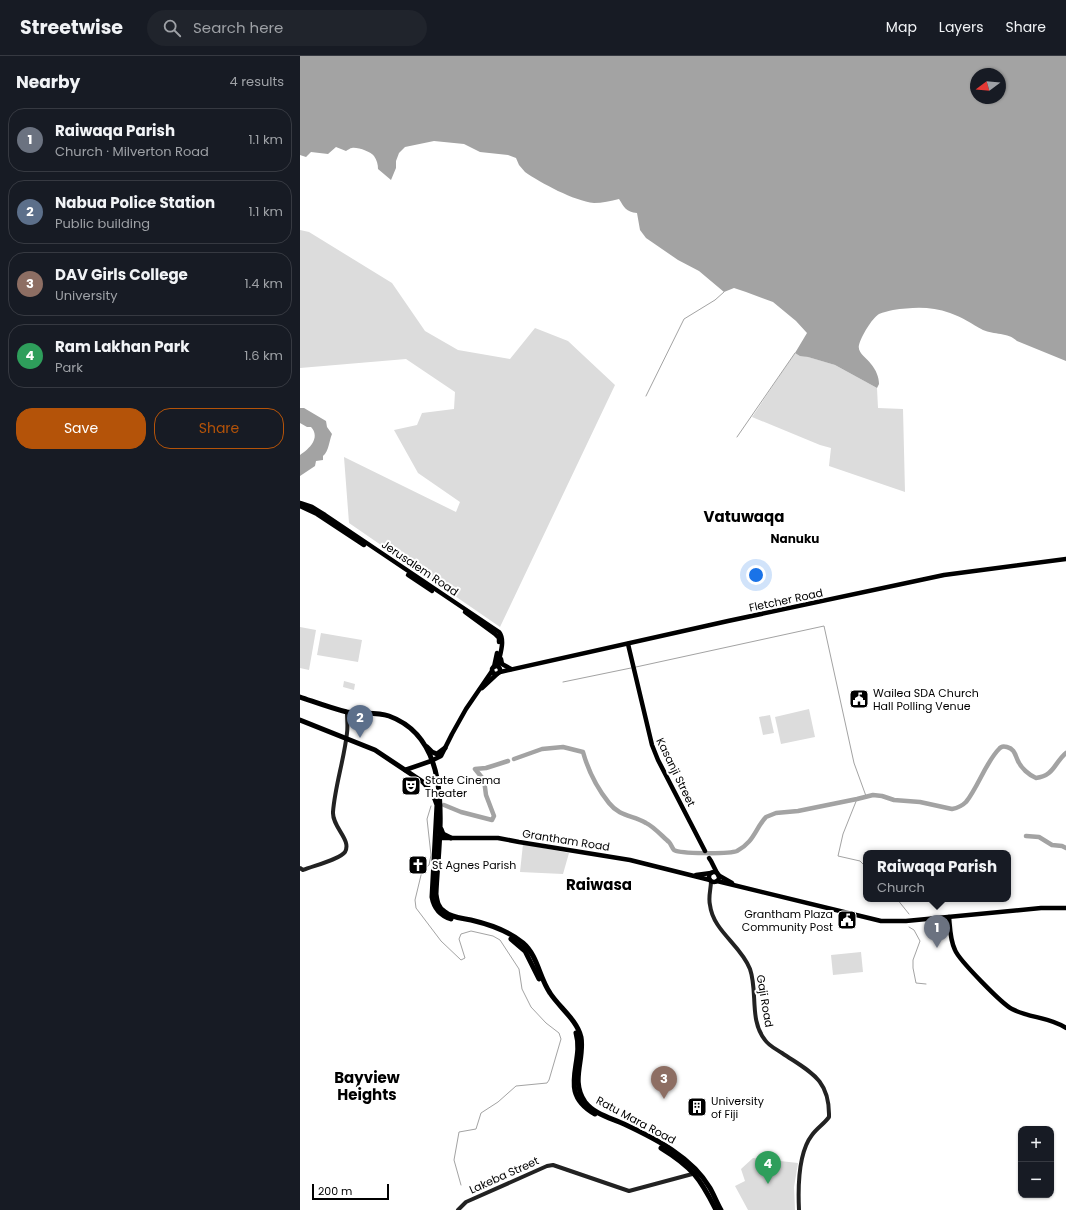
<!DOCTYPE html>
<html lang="en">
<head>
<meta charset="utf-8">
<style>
  body { margin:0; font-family:Poppins,sans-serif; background:#20242c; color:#f1f3f6 }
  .controls { position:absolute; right:12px; bottom:12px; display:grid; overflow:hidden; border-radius:8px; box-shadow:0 1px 3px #0004 }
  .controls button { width:36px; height:36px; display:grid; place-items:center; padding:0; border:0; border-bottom:1px solid #363941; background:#171b24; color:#f1f3f6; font:20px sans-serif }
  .compass { position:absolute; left:670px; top:12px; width:36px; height:36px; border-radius:50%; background:#171b24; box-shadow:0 1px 3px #0004; rotate:254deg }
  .scale { position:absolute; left:12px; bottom:10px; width:77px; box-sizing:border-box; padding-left:4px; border:2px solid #000; border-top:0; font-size:11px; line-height:14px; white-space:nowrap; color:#000; -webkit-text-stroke:3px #fff; paint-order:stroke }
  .you { position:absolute; left:456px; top:519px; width:14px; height:14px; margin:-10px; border:3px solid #fff; border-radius:50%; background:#1a73e8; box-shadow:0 0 0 6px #1a73e833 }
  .badge { display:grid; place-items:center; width:26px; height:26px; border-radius:50%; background:#b45309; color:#fff; font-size:13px; font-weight:700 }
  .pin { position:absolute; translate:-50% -33px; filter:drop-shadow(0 1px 2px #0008) }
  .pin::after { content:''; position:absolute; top:21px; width:14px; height:12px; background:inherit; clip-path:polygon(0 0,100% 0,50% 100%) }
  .popup { position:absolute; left:563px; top:794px; width:148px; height:52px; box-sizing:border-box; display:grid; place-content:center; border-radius:8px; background:#171b24; filter:drop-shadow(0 1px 3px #0005); font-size:13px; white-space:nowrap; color:#9ea1a6 }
  .popup b { font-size:15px; color:#f1f3f6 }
  .popup::after { content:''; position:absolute; left:50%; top:100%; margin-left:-8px; border:8px solid transparent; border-top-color:#171b24 }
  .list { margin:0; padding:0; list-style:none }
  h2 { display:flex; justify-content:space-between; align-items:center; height:52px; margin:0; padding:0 16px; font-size:17px }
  h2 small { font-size:13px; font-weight:400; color:#9ea1a6 }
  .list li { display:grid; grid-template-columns:26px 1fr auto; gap:12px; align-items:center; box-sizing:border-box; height:64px; margin:0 8px 8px; padding:0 8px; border:1px solid #363941; border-radius:16px }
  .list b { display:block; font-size:15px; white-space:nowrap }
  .list p { margin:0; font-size:13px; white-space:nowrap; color:#9ea1a6 }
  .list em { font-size:13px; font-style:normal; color:#9ea1a6 }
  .actions { display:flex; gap:8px; padding:12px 16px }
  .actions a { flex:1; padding:9px 0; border:1px solid #b45309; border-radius:16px; text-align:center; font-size:14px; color:#b45309 }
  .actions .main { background:#b45309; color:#fff }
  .icon { flex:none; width:22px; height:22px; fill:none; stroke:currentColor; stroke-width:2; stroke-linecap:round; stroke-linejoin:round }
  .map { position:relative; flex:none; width:766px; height:1154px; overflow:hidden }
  header { display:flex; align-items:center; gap:24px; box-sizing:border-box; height:56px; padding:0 20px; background:#171b24; border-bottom:1px solid #363941 }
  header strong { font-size:19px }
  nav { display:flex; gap:22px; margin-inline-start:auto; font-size:14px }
  .search { width:280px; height:36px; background:#20242c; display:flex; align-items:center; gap:10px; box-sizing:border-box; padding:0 14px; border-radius:22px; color:#9ea1a6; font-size:15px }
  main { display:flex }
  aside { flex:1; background:#171b24 }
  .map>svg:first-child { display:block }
  .green { fill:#dcdcdc }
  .water { fill:#a3a3a3; fill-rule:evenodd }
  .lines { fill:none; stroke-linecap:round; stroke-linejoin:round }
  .stream { stroke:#a3a3a3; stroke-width:1 }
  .river { stroke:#a3a3a3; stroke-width:4.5 }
  .secondary { stroke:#222; stroke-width:4 }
  .primary { stroke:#000; stroke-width:4.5 }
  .highway { stroke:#000; stroke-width:5 }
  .labels { text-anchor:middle; stroke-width:4; stroke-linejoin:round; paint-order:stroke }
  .street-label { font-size:11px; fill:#000; stroke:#fff }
  .poi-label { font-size:11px; fill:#000; stroke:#fff; text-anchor:start }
  .neighbourhood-label { font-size:12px; font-weight:bold; fill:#000; stroke:#fff }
  .district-label { font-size:15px; font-weight:bold; fill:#000; stroke:#fff }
</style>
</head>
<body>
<header>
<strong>Streetwise</strong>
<div class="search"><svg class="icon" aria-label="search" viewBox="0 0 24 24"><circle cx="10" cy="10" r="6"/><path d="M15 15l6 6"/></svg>Search here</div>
<nav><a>Map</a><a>Layers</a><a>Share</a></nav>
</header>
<main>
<aside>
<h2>Nearby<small>4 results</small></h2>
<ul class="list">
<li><span class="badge" style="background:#6b7280">1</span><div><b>Raiwaqa Parish</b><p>Church · Milverton Road</p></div><em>1.1 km</em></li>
<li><span class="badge" style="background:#5c6f8a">2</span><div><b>Nabua Police Station</b><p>Public building</p></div><em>1.1 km</em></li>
<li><span class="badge" style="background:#8d6e63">3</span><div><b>DAV Girls College</b><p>University</p></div><em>1.4 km</em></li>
<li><span class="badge" style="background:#2e9e5b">4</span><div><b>Ram Lakhan Park</b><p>Park</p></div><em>1.6 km</em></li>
</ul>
<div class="actions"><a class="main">Save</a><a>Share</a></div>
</aside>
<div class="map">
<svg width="766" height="1154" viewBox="0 0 766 1154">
  <rect width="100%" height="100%" fill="#fff"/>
  <g class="green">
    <path d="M0,174l9,2 83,51 33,48 33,19 52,9 25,-31 33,13 47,44 -115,242 -151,-104 -5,-66 112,55 4,-10 -42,-29 -24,-43 23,-5 5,-12 32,-4 1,-17 -49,-33 -106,9z"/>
    <path d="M495,297l40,12 42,23 1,20 25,1 2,83 -76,-26 2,-18 -11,-3 -68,-28z"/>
    <path d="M0,571l16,3 -7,40 -9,-2z"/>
    <path d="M21,577l41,7 -4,22 -41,-7z"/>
    <path d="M44,625l11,3 -1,6 -11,-3z"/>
    <path d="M509,653l6,28 -34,7 -6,-27z"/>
    <path d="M470,659l4,18 -11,2 -4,-18z"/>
    <path d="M223,788l46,9 -6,21 -43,-2z"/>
    <path d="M561,896l2,20 -30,3 -2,-20z"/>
    <path d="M453,1102l45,5 -4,24 1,23h-47l-13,-24 10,-5 -4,-12z"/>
  </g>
  <g class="water">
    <path d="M0,0h766v305l-49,-20c-9,-9 -23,-6 -34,-11 -11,-6 -21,-13 -33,-17 -19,-7 -37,-6 -57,-3 -4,1 -10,2 -14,4 -7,4 -18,23 -20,31 -2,8 8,13 12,19 5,6 8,13 8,20l-2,4 -42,-23 -27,-8 -8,-1 -5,-3 12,-20 -11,-12 -23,-19 -27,-10 -12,-4 -10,4 -25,-21 -21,-11 -32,-22 -6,-8 -3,-17c-11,-1 -13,-6 -18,-14 -8,2 -17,4 -25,4 -20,-2 -53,-20 -69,-31l-6,-7 -3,-7 -8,-3 -28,-3 -16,-8 -30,-3 -29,6 -6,6 -3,8v7l-5,12 -13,-11c0,-4 -1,-9 -4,-13 -3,-4 -16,-9 -22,-8 -2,0 -4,2 -6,3l-10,-4 -8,7 -17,-2 -5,5 -6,-2zM676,18h24v24h-24z"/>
    <path d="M0,352h4l22,13 1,6 5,7c-3,7 -3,17 -9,22v4l-7,1 -1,5 -15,10v-21c9,-6 21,-17 11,-28h-4l-7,-4z"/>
  </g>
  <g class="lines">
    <g class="stream">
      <path d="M346,340l38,-77 31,-19 9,-8"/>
      <path d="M437,381l58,-84"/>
      <path d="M336,611l188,-41 30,137 12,33"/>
      <path d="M263,626l68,-14"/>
      <path d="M557,743l-14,35 -5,22 22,5 6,6"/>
      <path d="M131,750l-4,13 4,36 -2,10 -7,6 -7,29 1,8 25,33 20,19 4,-2 -6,-19 2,-5 10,-3 22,5 7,4 19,29 3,20 9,18 15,16 13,10 2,6 -12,41 -2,3 -31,3 -18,16 -17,11 -5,16 -17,3 -5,28 7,25"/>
      <path d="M597,843l12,15"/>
      <path d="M609,871l5,3 6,11 -7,19v8l3,15 10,1"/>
    </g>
    <g class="river">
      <path d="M214,703l28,-10 21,-2 20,5c5,18 14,36 26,51 11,14 24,12 37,20 7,3 17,14 23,19 2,2 3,6 5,8 5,4 56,4 63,1 17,-9 18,-22 29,-34l10,-4 22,-2 59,-12 16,-4 9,1 12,4 26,2 32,7c5,-1 10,-3 14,-7 12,-15 20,-40 33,-53 2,-3 5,-3 8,-2 8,2 8,8 11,14 3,7 11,14 18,17 18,-2 18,-15 30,-25"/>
      <path d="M144,749l17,7 31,8 2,-4 -8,-21 -2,-15 -9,-11 11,-1 22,-7"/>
      <path d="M726,780l13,1 13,8 10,1 4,2"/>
    </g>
    <g class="secondary">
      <path d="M0,812l3,2c9,-4 36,-10 42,-18 7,-12 -13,-25 -12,-40 2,-26 11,-52 14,-79 1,-7 0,-14 0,-21"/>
      <path d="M411,825c0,8 -3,16 -1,24 3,26 31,40 40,64 8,23 -1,51 15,71 4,6 11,9 17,13 28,19 48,26 47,64 -5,7 -12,11 -17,18 -14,18 -14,54 -13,75"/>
      <path d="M158,1154l8,-8 81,-36 6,-1 76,26 67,-18"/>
    </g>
    <g class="primary">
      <path d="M0,447l12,4 13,8 174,117c7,9 0,24 -1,34"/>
      <path d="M0,450l17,8 47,31"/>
      <path d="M108,519l24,16"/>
      <path d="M165,556l30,22 4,4v4"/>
      <path d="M328,588l24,101 6,15 47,91"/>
      <path d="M201,603l1,5 9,5"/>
      <circle cx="196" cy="614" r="4"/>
      <path d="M194,611l3,-14"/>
      <path d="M200,616l228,-51 216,-46 122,-16"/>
      <path d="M182,632l15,-14"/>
      <path d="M105,714l26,-9 10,-5 11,-22 14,-25 26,-38"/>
      <path d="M137,782h61l21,4 111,18 80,20"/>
      <path d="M409,802l2,3 6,12"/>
      <circle cx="414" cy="821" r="5"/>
      <path d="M396,819l15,-2"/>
      <path d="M418,819l14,8"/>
      <path d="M417,825l164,40h25l135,-13h25"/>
      <path d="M649,861c1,11 1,23 6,33 4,10 47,54 57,59 17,9 38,8 54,19"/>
    </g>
    <g class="highway">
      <path d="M0,641c15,5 31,11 47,15 14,3 28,-1 42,4 69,25 49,122 47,178 1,7 2,14 9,18 7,6 17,6 26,8 17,4 38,11 52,23 15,13 16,34 27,50 9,14 27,27 31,44 4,22 -11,44 4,65 9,12 26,16 39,22 32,15 68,33 86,64 4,7 7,15 11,22"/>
      <path d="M0,664l75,30 48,32c7,7 11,13 14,23l-5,92c2,11 7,18 19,22"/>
      <path d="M127,691l5,5 5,2 8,-6"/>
      <path d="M141,773l2,5 8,4"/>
      <path d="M211,883l14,12 14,28"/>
      <path d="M276,977c9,30 -20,59 19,81"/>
      <path d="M361,1092c31,19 39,30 55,62"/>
    </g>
  </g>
  <defs>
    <g id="civic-square" transform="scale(1)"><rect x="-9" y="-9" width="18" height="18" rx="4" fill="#000" stroke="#fff"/><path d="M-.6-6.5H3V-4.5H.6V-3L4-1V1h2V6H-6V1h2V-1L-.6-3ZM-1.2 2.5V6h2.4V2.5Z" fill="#fff"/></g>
    <g id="theatre-square" transform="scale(1)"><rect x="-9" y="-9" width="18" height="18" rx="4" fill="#000" stroke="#fff"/><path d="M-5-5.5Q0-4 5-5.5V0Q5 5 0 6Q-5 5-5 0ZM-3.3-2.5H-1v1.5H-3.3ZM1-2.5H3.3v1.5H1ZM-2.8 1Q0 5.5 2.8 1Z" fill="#fff"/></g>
    <g id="church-square" transform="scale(1)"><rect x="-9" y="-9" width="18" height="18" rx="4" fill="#000" stroke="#fff"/><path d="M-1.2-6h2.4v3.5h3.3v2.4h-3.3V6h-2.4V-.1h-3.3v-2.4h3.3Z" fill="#fff"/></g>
    <g id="building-square" transform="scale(1)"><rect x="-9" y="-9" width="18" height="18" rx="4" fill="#000" stroke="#fff"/><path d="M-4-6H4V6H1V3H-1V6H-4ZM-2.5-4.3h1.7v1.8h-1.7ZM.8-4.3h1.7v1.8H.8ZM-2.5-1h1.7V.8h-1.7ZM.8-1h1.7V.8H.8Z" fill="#fff"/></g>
  </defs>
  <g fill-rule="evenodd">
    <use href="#civic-square" x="559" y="643"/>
    <use href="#theatre-square" x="111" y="730"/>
    <use href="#church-square" x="118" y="809"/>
    <use href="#civic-square" x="547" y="864"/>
    <use href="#building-square" x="397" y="1051"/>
  </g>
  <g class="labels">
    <g class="street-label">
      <text transform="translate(120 512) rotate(34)" y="4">Jerusalem Road</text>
      <text transform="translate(486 544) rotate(-12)" y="4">Fletcher Road</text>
      <text transform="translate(376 716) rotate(64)" y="4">Kasanji Street</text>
      <text transform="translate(266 784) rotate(9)" y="4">Grantham Road</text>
      <text transform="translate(465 945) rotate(80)" y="4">Gaji Road</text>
      <text transform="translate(336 1064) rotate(28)" y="4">Ratu Mara Road</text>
      <text transform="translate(204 1119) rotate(-24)" y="4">Lakeba Street</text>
    </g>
    <g class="poi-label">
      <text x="573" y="641">Wailea SDA Church<tspan x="573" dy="13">Hall Polling Venue</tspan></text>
      <text x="125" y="728">State Cinema<tspan x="125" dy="13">Theater</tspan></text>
      <text x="132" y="813">St Agnes Parish</text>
      <text x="533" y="862" text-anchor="end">Grantham Plaza<tspan x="533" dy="13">Community Post</tspan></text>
      <text x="411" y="1049">University<tspan x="411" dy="13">of Fiji</tspan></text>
    </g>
    <g class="neighbourhood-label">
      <text x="495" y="487">Nanuku</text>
    </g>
    <g class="district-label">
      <text x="444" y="466">Vatuwaqa</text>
      <text x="299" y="834">Raiwasa</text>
      <text x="67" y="1027">Bayview<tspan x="67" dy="17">Heights</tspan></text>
    </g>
  </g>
</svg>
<div class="controls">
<button>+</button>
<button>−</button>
</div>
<svg class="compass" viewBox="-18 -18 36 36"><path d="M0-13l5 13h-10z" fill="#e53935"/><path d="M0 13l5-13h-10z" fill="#9ea1a6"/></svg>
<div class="scale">200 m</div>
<div class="you"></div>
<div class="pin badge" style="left:637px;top:892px;background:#6b7280">1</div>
<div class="popup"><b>Raiwaqa Parish</b>Church</div>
<div class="pin badge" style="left:60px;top:682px;background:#5c6f8a">2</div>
<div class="pin badge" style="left:364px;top:1043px;background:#8d6e63">3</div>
<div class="pin badge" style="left:468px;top:1128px;background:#2e9e5b">4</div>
</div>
</main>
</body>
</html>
